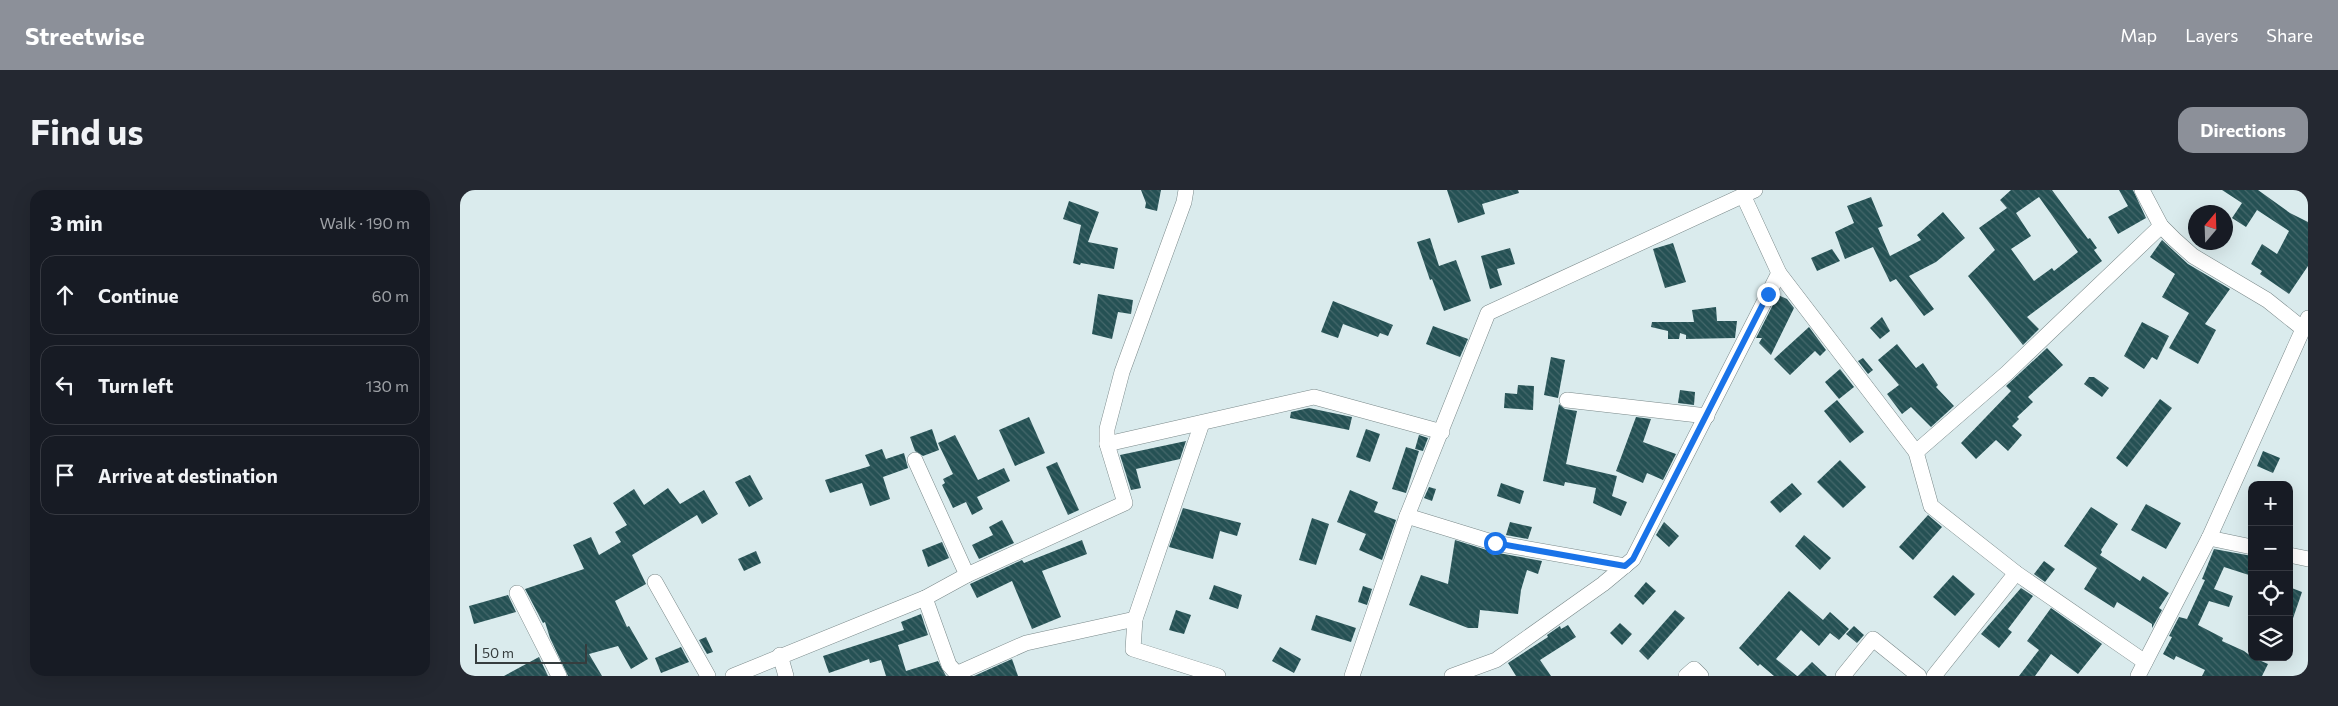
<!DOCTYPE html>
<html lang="en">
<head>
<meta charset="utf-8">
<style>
  body { margin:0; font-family:Commissioner,sans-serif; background:#242831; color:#f1f3f6 }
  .controls { position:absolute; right:15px; bottom:15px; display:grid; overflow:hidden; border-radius:10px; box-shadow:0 5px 20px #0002 }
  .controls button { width:45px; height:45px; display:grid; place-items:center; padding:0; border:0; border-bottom:1px solid #363941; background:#171b24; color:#f1f3f6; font:25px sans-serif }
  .compass { position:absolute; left:1728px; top:15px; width:45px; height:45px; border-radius:50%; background:#171b24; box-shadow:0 5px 20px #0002; rotate:19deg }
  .scale { position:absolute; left:15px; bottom:12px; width:112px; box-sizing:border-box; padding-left:5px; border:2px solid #363d3e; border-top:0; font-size:14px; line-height:18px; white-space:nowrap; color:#363d3e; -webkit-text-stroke:4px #daebed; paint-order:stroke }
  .stop { position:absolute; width:15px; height:15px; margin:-11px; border:4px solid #1a73e8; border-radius:50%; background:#fff }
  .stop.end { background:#1a73e8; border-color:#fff; box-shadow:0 1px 5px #0008 }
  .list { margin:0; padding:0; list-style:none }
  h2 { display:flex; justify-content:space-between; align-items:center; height:65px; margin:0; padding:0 20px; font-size:21px }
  h2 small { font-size:16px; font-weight:400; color:#9ea1a6 }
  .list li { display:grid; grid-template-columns:32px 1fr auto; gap:15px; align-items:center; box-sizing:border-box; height:80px; margin:0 10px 10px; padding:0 10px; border:1px solid #363941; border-radius:15px }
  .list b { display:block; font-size:19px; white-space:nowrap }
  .list em { font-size:16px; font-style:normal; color:#9ea1a6 }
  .icon { flex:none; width:28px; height:28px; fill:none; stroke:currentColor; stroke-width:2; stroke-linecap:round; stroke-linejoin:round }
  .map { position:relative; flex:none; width:1848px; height:486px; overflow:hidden; border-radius:15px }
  header { display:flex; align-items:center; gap:30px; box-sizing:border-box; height:70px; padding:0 25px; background:#8c9099; color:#fff }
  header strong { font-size:24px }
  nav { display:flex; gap:28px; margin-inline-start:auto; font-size:18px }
  .intro { display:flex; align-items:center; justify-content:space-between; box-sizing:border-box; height:120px; padding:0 30px }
  h1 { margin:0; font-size:35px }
  .button { padding:12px 22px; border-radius:15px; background:#8c9099; color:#fff; font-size:18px; font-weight:700 }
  main { display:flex; gap:30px; padding:0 30px }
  aside { flex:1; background:#171b24; border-radius:15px; box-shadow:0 5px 20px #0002 }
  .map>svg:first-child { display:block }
  .building { fill:url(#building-back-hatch); fill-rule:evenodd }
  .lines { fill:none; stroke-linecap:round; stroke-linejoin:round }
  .minor-casing { stroke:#7a898a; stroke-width:16 }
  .minor { stroke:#fff; stroke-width:15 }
  .route { stroke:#1a73e8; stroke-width:6 }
</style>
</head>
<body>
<header>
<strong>Streetwise</strong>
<nav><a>Map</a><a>Layers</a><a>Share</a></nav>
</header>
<div class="intro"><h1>Find us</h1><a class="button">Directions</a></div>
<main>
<aside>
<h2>3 min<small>Walk · 190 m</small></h2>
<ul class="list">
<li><svg class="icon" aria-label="ahead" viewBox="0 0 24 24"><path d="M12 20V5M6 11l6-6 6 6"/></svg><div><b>Continue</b></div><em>60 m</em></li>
<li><svg class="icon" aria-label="left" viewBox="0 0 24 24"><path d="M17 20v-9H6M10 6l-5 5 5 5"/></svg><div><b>Turn left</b></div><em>130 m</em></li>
<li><svg class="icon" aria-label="arrive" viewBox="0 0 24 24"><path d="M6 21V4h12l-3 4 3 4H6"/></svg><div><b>Arrive at destination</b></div></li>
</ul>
</aside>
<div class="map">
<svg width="1848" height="486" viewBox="0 0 1848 486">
  <defs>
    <pattern id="building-back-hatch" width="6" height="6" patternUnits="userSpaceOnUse" patternTransform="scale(1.25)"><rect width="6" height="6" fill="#255154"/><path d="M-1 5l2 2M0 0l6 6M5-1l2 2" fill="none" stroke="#45686b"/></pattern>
  </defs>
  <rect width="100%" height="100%" fill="#daebed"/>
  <g class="building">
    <path d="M681,0h20l-4,21 -12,-3 1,-5z"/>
    <path d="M987,0h71l1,3 -37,11 3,10 -27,9z"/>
    <path d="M1551,0h41l36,49 2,-1 7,10 -3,2 8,11 -75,56 12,12 -16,16 -55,-69 27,-26 -16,-22 28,-20 -7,-8zM1579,7l39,55 -24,19 -2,-3 -18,13 -23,-32 20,-13 -15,-23z"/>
    <path d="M1659,0h14l13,28 -28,16 -10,-17 20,-11z"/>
    <path d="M1762,0h36l32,23 18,9v44l-19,28 -29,-20 2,-3 -11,-7 11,-20 15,10 12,-23 -32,-21 -11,17 -14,-9 10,-15z"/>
    <path d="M1411,7l12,29 -5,2 12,28 31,-16 -4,-5 26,-23 22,26 -29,24 -27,14 25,33 -10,7 -28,-37 -6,3 -17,-35 -28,12 -10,-27 19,-9 -7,-17z"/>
    <path d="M609,11l30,11 -11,30 30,6 -4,21 -33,-6 -1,2 -7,-2 8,-38 -18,-6z"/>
    <path d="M970,48l9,28 17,-6 15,41 -27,10 -12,-32 -2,1 -13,-38z"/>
    <path d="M1702,50l26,24 42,25 -25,35 11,6 -18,34 -29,-16 20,-35 -27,-16 13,-23 -25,-17z"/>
    <path d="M1213,53l13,39 -21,6 -12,-39z"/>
    <path d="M1050,58l5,16 -18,5 5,16 -12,4 -9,-33z"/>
    <path d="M1372,59l8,12 -23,10 -6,-13z"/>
    <path d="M638,104l35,6 -2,14 -13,-2 -6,27 -20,-5z"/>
    <path d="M1318,105l9,4 7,9 -23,47 -12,-12 3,-5h-6z"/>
    <path d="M873,111l60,24 -5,11 -8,-3 -2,4 -35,-13 -5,14 -17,-6z"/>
    <path d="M1256,117l1,14h20l-2,17 -49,1v-4l-6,-2 -1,6h-11v-8l-17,-4 1,-5h42l-2,-12z"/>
    <path d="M1422,127l8,14 -10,8 -10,-11z"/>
    <path d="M1682,132l27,14 -12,24 -5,-3 -8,12 -20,-13z"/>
    <path d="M973,136l35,13 -8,18 -34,-13z"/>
    <path d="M1349,137l17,23 -6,6 -5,-5 -25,24 -16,-16z"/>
    <path d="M1437,154l19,24 7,-5 15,22 -2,2 18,19 -23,21 -20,-20 -9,7 -15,-20 12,-9 -21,-25z"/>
    <path d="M1587,158l16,17 -35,32 5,5 -16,15 2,2 -7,7 10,9 -14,16 -12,-11 -20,19 -15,-16 50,-52 -5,-5z"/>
    <path d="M1091,167l14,3 -7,38 -14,-3z"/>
    <path d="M1403,168l10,12 -5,4 -10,-13z"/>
    <path d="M1380,179l14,18 -15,12 -14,-17z"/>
    <path d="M1629,187h5l15,11 -7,9 -18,-13z"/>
    <path d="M1058,195l16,1 -1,24 -29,-2 1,-15 12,1z"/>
    <path d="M1220,200l15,2 -1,13 -16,-2z"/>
    <path d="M1700,209l12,9 -45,59 -11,-9z"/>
    <path d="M1377,210l27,32 -14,11 -26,-32z"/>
    <path d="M1099,214l6,5 12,2 -11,53 51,12 -5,20 15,6 -6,14 -28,-13 3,-15 -31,-6 -1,4 -21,-5z"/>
    <path d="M849,218l43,9 -3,13 -59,-12 1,-6z"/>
    <path d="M569,227l16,36 -30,13 -16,-36z"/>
    <path d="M1176,227l15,2 -8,23 33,12 -13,26 -16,-7 -4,10 -27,-12z"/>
    <path d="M472,239l7,21 -16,6 -8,-5 -5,-14z"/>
    <path d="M906,239l14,5 -10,28 -14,-5z"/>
    <path d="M495,245l23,45 26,-12 6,13 -33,16 6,12 -11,6 -6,-13 -13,6 -11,-23 3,-2 -2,-4 10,-5 -15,-31z"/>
    <path d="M959,245l9,3 -5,13 -8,-2z"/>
    <path d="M726,251l-6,18 -44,10 5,19 -10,2 -11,-35z"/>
    <path d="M946,257l13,4 -13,42 -14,-4z"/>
    <path d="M422,259l4,10 18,-6 4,15 -25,9 7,22 -20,7 -8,-23 -32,10 -5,-13 45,-14 -5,-11z"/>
    <path d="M1803,261l17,7 -7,15 -16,-7z"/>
    <path d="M1380,270l26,27 -23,21 -26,-26z"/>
    <path d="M597,272l22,48 -11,5 -22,-48z"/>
    <path d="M290,285l13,24 -14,8 -14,-25z"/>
    <path d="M1041,293l23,8 -4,13 -23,-8z"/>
    <path d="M1332,293l10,11 -22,19 -10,-11z"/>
    <path d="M969,297l7,2 -4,12 -8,-3z"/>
    <path d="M208,298l12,16 24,-14 14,24 -16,10 -5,-9 -65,40 14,29 -31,17 12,26 2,-1 19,33 -17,10 -13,-23 -29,8 13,22h-34l-18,-38 -5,-16 -2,1 -18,-34 59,-20 -11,-24 18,-8 8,18 22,-13 -6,-10 12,-7 -14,-22 21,-14 10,16z"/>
    <path d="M890,300l28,12 -4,10 22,8 -14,40 -23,-10 7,-16 -29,-12z"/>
    <path d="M1686,314l35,19 -15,26 -35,-19z"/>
    <path d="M1631,317l27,17 -17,26 1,2 -2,3 40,26 3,-5 26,17 -10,15 3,2 -10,18v-4l-35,-22 -3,6 -30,-19 13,-21 -33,-22z"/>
    <path d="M723,318l58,15 -4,13 -17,-5 -7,28 -44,-12z"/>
    <path d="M1468,325l14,12 -29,33 -14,-13z"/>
    <path d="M852,328l17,6 -13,41 -17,-5z"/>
    <path d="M542,330l12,23 -35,16 -7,-14 21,-10 -4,-8z"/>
    <path d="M1050,332l22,5 -4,12 -22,-4z"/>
    <path d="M1204,332l15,14 -10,11 -13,-12z"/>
    <path d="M1344,345l27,23 -11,12 -25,-24z"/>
    <path d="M622,350l5,14 -45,17 19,46 -29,12 -20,-48 -35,17 -7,-14 52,-24 2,3z"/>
    <path d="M995,350l38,12 49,9 -4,13 -11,-4 -6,20 -3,24 -38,-4 -2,18h-10l-59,-23 12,-30 27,9z"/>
    <path d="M482,352l7,16 -21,9 -6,-17z"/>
    <path d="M1754,359l38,7v20l-28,-9 -10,22 19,7 -4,11 -20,-6 -11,24 25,13 -1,3 22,10 8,6 16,7 -6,12h-60l3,-6 -29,-14 -2,4 -11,-6 9,-17 -3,-1 10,-19 8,2 18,-39 -3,-1z"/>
    <path d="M296,361l5,12 -17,8 -6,-12z"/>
    <path d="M1584,371l11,8 -10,13 -11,-8z"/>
    <path d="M1493,385l22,19 -20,22 -22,-19z"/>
    <path d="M1186,392l10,9 -13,14 -9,-9z"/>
    <path d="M754,395l28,10 -4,14 -29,-10z"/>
    <path d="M903,396l9,3 -5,16 -9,-3z"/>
    <path d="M1829,397l13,5 -11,32 -2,-1z"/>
    <path d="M1561,398l12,8 -25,33 4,3 -13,16 -18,-14z"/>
    <path d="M1329,401l34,29 7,-8 19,17 -10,11 -9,-7 -11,13 -18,-16 -25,29 21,17h-23l-14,-12 -2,2 -19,-18z"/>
    <path d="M48,405l8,17 -42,12 -5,-18z"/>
    <path d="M1591,418l51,36 -24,30 -27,-20 -16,22h-16l20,-26 -12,-9z"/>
    <path d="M716,420l15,5 -7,19 -15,-4z"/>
    <path d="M1215,420l10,8 -37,42 -9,-9z"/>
    <path d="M461,424l7,21 -30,10 8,26 32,-10 8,15h-60l-5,-16 -11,3 -1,-4 -40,14 -6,-17 81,-26 -3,-8z"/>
    <path d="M856,425l40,13 -5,14 -40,-12z"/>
    <path d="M1160,433l12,11 -10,11 -12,-12z"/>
    <path d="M1108,435l8,12 -36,23 11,16h-35l-8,-13 40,-26 -1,-2 13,-9 1,3z"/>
    <path d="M1394,436l10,9 -7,8 -11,-9z"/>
    <path d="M246,447l7,15 -6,2 -8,-14z"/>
    <path d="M221,457l8,15 -28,11 -6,-15z"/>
    <path d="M820,457l21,12 -7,14 -22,-12z"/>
    <path d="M79,467l9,19h-44z"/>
    <path d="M552,469l6,17h-44z"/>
    <path d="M1352,472l15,14h-29z"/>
  </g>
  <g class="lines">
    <g class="minor-casing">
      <g id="minor">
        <path d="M1682,0l19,36 13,13 19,17 74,44 35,28"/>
        <path d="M1283,5l36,78 137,179 15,54 85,67 129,89"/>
        <path d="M1107,210l140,16"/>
        <path d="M742,233l-67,196 -2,30 85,27"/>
        <path d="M647,254v-15l15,-57 62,-170 2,-12"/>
        <path d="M1456,262l91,-79 154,-147"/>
        <path d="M455,270l52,115"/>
        <path d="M947,326l88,27 130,23"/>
        <path d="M1749,348l43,9"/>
        <path d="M1829,365l19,4"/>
        <path d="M195,392l53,94"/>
        <path d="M57,403l42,83"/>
        <path d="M465,408l24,67 10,11"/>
        <path d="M320,465l6,21"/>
        <path d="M498,483l68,-30 109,-24"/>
        <path d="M273,486l192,-78 42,-23 158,-72 -18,-59 207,-47 128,35"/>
        <path d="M892,486l55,-160 81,-203 267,-123"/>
        <path d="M992,486l44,-16 107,-76 30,-25 146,-286"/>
        <path d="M1226,486l8,-7 7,7"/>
        <path d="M1383,486l30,-37 46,37"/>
        <path d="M1474,486l82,-103"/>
        <path d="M1678,486l71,-138 99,-220"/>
      </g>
    </g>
    <use href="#minor" class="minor"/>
  </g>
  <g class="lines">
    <path class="route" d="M1035,353l130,23 8,-7 135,-265"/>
  </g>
</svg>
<div class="controls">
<button>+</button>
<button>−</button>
<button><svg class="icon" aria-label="locate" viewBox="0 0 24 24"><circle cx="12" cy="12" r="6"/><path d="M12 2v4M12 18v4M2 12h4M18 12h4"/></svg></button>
<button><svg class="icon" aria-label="layers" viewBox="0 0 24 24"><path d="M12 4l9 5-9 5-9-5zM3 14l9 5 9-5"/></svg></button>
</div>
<svg class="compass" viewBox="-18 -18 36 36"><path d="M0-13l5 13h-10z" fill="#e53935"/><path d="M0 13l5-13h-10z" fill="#9ea1a6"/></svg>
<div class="scale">50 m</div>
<div class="stop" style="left:1035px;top:353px"></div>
<div class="stop end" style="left:1308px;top:104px"></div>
</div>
</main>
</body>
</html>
